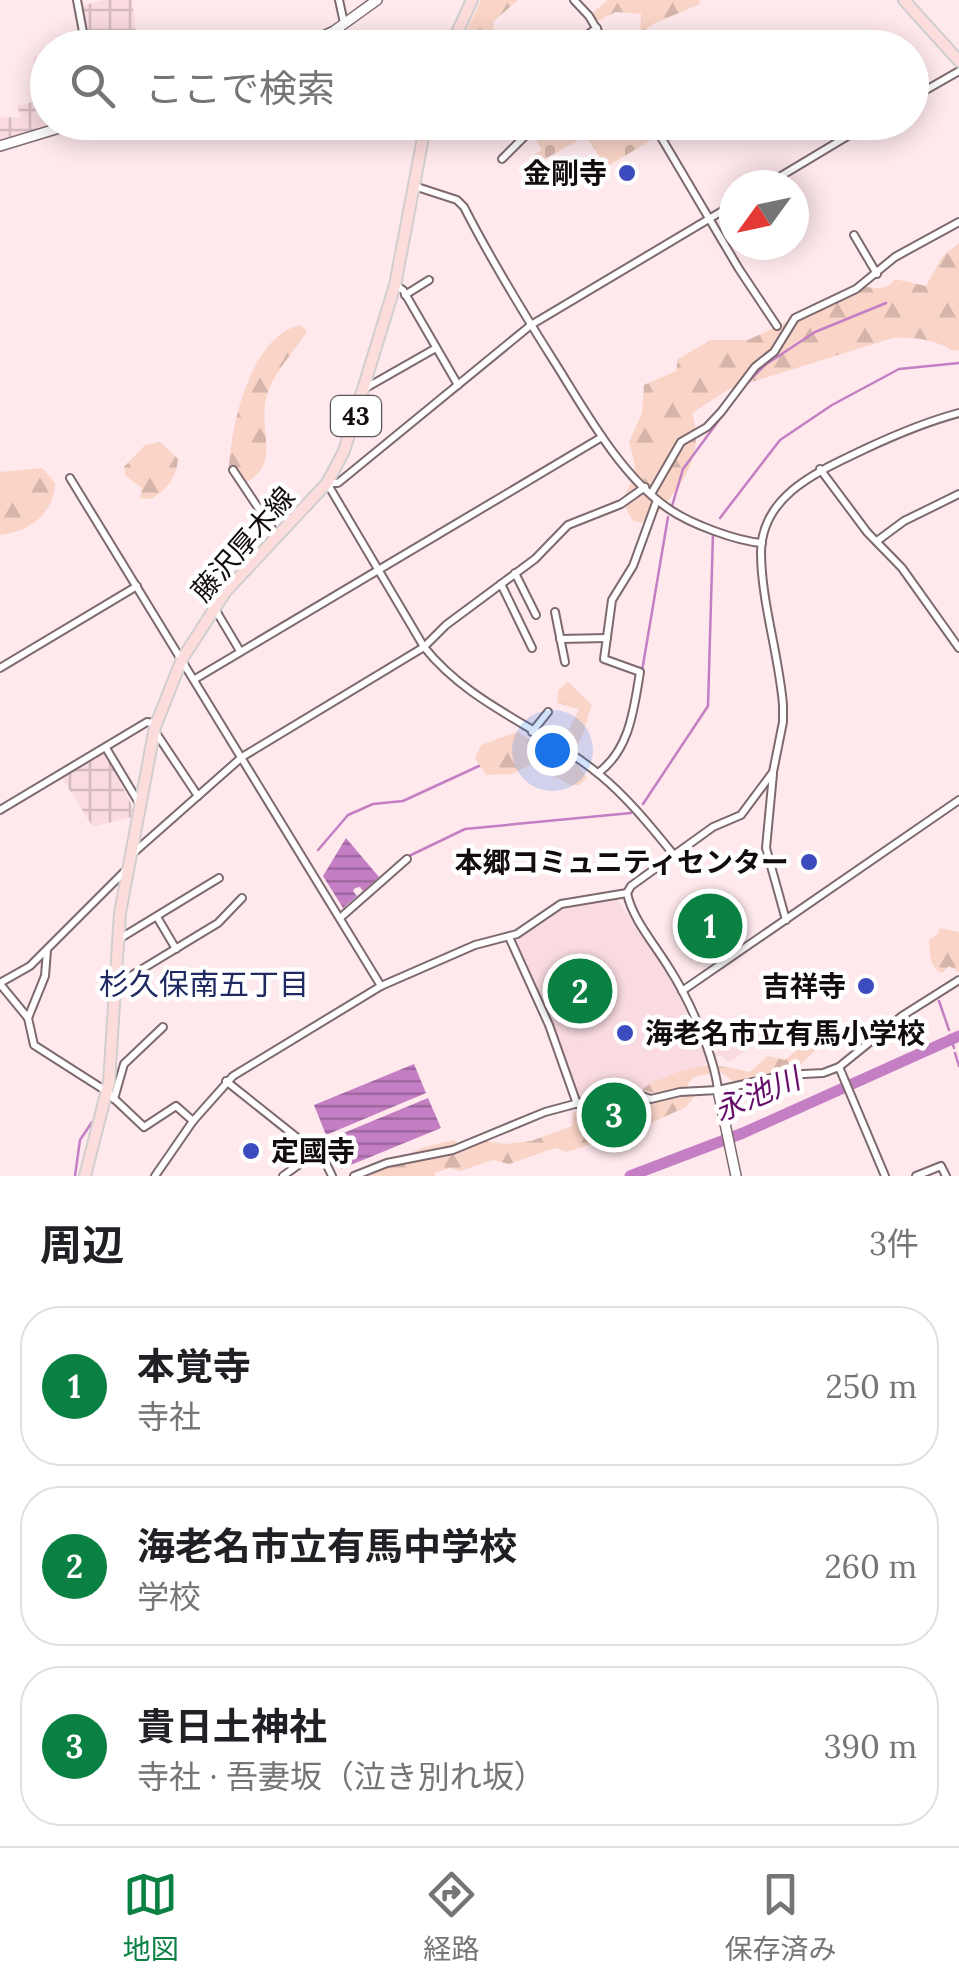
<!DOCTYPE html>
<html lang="ja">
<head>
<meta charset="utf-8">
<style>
  body { margin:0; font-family:Lora,"Noto Sans JP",serif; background:#f2f2f2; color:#202124 }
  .compass { position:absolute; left:719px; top:170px; width:90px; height:90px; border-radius:50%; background:#fff; box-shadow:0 5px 25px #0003; rotate:237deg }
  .you { position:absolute; left:552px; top:750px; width:35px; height:35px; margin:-25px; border:8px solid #fff; border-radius:50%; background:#1a73e8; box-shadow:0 0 0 15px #1a73e833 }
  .badge { display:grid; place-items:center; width:65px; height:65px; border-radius:50%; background:#0b8043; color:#fff; font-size:32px; font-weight:700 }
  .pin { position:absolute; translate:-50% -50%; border:5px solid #fff; box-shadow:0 2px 10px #0006 }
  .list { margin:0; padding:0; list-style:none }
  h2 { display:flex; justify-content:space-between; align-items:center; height:130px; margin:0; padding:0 40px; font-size:42px }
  h2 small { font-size:32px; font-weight:400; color:#757577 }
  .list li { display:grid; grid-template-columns:65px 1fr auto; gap:30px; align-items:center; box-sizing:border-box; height:160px; margin:0 20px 20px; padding:0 20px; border:2px solid #e0e0e0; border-radius:40px }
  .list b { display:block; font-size:38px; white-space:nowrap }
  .list p { margin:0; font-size:32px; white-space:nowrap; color:#757577 }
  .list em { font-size:32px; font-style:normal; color:#757577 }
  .icon { flex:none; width:55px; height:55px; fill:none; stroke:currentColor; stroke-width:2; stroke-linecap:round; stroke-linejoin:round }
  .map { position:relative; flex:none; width:959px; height:1176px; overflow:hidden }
  .search { position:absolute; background:#fff; box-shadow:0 5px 25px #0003; left:30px; right:30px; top:30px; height:110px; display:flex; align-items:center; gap:25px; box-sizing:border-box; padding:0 35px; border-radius:55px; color:#757577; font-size:38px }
  .sheet { height:670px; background:#fff }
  nav { display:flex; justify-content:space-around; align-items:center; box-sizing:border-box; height:140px; border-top:2px solid #e0e0e0; background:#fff; font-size:28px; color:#757577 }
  nav a { display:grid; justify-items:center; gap:5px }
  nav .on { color:#0b8043 }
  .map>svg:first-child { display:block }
  .built { fill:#f9dbe1 }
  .industrial { fill:url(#industrial-grid) }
  .forest { fill:url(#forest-firs) }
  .cemetery { fill:url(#cemetery-stones) }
  .water { fill:url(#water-rules) }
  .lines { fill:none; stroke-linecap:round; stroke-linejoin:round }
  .stream { stroke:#c47ec4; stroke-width:2.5 }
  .river { stroke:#c47ec4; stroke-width:11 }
  .street-casing { stroke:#7d6a6e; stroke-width:10 }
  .secondary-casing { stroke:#7d6a6e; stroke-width:12 }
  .primary-casing { stroke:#d0cecf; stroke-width:14 }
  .street { stroke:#fff; stroke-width:6 }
  .secondary { stroke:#fff; stroke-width:9 }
  .primary { stroke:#fddddc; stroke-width:10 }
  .poi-dot { fill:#3c4cbf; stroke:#fff; stroke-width:4 }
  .labels { text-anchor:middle; stroke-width:9; stroke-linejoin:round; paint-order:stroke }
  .shield { fill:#fff; stroke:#5a5556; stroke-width:2.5 }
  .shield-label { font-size:25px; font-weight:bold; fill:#130c0e }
  .poi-label { font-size:28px; font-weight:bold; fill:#130c0e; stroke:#fff; text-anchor:end }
  .street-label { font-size:28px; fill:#130c0e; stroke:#fff }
  .neighbourhood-label { font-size:30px; fill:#1f2a62; stroke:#fff }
  .water-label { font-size:30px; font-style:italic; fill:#660e69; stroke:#fff }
</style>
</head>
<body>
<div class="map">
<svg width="959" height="1176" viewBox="0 0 959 1176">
  <defs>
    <pattern id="industrial-grid" width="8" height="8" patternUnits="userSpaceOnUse" patternTransform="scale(2.5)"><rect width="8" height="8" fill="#f9dbe1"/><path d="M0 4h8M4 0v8" fill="none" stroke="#d5bbc0"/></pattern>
    <pattern id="forest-firs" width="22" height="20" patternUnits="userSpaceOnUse" patternTransform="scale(2.5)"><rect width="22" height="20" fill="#f9d4c7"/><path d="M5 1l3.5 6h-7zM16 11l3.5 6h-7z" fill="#d5b5aa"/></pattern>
    <pattern id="cemetery-stones" width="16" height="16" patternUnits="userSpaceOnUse" patternTransform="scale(2.5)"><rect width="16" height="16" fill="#f9d4c7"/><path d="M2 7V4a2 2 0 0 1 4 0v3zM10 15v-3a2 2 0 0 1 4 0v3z" fill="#d5b5aa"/></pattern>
    <pattern id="water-rules" width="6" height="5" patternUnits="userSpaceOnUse" patternTransform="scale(2.5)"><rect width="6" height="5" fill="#c47ec4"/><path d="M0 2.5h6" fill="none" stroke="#9e669e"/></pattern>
  </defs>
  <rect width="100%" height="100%" fill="#ffe9ed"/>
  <path class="built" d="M616,898l53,75 37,85 14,-8 -5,-9 33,-23 15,21 -34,23 -9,-7 -27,15 -45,18 -34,1 -32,12 -69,-162 29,-23 23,-11z"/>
  <g class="industrial">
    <path d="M105,0h27l5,38 25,-4 3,13h-77l-7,-41z"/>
    <path d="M47,54l1,68 19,1 -67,18v-24l21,1 -4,-13 23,-4 -7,-44z"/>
    <path d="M105,751l27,55 -1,11 -38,10 -31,-49z"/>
  </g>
  <g class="forest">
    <path d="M481,0h37l-24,21 -1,13 -7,13h-27z"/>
    <path d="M608,0h91l1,4 -45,19 -15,10 1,-19 -25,-2 -19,9 -5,-8z"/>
    <path d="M959,243v107l-6,1c-19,-12 -38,-14 -60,-13l-164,51 -37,24c9,30 2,52 -16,77 -11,15 -18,26 -35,33l-9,-3 -10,-20c15,-28 16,-28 7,-58l13,-29 2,-28 32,-14 2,-12 33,-19h37l115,-54c13,3 23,5 32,-7l31,7 16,-29z"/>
    <path d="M300,325l7,6c-12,20 -29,36 -38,58 -16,39 18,76 -28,96l-12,-16c2,-44 21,-132 71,-144z"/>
    <path d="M160,442l18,17c-2,20 -10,28 -26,40l-12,-1 2,-10 -16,-12 -2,-9 21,-22z"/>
    <path d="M42,468l13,15c-1,31 -26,49 -55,52v-63z"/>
    <path d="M568,682l24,23c-8,19 -7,34 -21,50l16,23 -8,7h-9l-37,-21 -21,10 -26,1 -11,-17 6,-13 36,-13 39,23 23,-46 -22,-6 1,-13z"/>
    <path d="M939,928l20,4v40l-10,-6 -7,7c-13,-6 -12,-20 -13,-33l10,-7z"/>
    <path d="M816,1021l11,1 2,10c-17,29 -51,52 -84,58l-26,-19c-14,6 -27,0 -33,18l-24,6 -20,-5c9,-9 17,-10 29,-15 33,-14 44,-10 79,-3l18,-16 17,4 25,-21z"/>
    <path d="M696,1094l-10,13 -44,20 -75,25 -12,-4 -46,16 -16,-4 -33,11 -10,-3 -15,5v3h-70l56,-28 33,-8 8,8 22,-7 21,3 26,-3 41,-15 1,-13 53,-16z"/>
  </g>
  <path class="cemetery" d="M650,122l8,14 -52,31 -20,-31 -48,27 -5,-8 9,-5 -10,-18 9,-9h37l3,4 9,-4z"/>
  <g class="water">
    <path d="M346,838l33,39 -16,14 -3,-4 -5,1 -2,3 4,5 -14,12 -20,-32z"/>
    <path d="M414,1064l12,29 -100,42 -12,-30z"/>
    <path d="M428,1098l13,30 -100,41 -12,-30z"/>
  </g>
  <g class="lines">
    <g class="stream">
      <path d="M747,383l18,-18 50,-33 71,-29"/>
      <path d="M672,506l11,-37 53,-72"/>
      <path d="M720,518l60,-78 52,-35 67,-36 60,-6"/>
      <path d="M642,671l26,-154"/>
      <path d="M604,773l20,-27"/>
      <path d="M643,804l65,-98 5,-173"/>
      <path d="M318,850l30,-35 25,-11 30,-3 76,-35"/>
      <path d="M409,856l56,-27 166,-16"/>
      <path d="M939,1001l10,29"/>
      <path d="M950,1035l4,13"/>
      <path d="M955,1053l4,13"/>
      <path d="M75,1176l5,-36 12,-18"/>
    </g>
    <path class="river" d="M630,1176l113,-43 216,-97"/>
    <g class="street-casing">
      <g id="street">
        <path d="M77,0l9,48"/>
        <path d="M339,0l5,23"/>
        <path d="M574,0l15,16 19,32"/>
        <path d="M568,48l29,-20"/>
        <path d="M912,98l47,-27"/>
        <path d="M521,122l6,9"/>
        <path d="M652,122l87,147 38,57"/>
        <path d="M502,159l37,-37"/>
        <path d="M766,185l105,-63"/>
        <path d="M414,186l43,14 7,7c28,55 60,107 93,159 30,48 65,111 112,143 22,15 67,32 93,34"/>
        <path d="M854,235l23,39"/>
        <path d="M395,285l8,5 55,95"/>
        <path d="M405,295l24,-15"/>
        <path d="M364,389l72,-41"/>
        <path d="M820,469l47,63 35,36 57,80"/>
        <path d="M233,470l44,66"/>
        <path d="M70,478l311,508"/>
        <path d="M651,494l30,-52 26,-15 14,-15 34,-45 19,-15 21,-34 61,-29 39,-32 64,-35"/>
        <path d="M877,541l27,-20 55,-27"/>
        <path d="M515,573l21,42"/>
        <path d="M501,584l31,64"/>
        <path d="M215,609l25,42"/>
        <path d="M555,612l10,50"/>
        <path d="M560,639l47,-1"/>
        <path d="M0,668l137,-82"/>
        <path d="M195,679l407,-242"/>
        <path d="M154,730l44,66"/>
        <path d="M532,732l16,-20"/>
        <path d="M106,748l33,55"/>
        <path d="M598,773c32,-23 36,-65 42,-101l-36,-13 8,-59 21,-34 24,-66"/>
        <path d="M773,774l-7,74 20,72"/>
        <path d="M0,810l147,-88 9,1"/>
        <path d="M131,855l111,-98 182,-110 22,-22 89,-66 33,-34 53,-21 24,-17"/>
        <path d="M674,855c-23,-28 -46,-57 -74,-80 -57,-47 -129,-69 -176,-128l-97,-164h11l193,-158 203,-121"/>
        <path d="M627,893l4,-7 82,-59 28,-12 32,-43 10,-50v-17c-4,-50 -22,-104 -22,-153 1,-59 61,-82 104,-103 32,-15 60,-27 94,-36"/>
        <path d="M627,893c5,26 29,53 42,75 20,31 45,87 49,122"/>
        <path d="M157,917l19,32"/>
        <path d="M340,918l67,-59"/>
        <path d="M509,937l40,88 28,79"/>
        <path d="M119,939l100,-61"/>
        <path d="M47,950l-2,26 -17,42 6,27 72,46 38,36 32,-21 17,15"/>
        <path d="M117,981l12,-4 89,-54 24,-25"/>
        <path d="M0,983l30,-17 97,-97"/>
        <path d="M0,984l28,34"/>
        <path d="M682,991l277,-191"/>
        <path d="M839,1067l46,109"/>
        <path d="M226,1081l98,78 8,17"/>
        <path d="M114,1099l10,-35 39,-37"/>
        <path d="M155,1176l38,-55 40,-45 148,-90 94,-41 42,-11 44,-30 66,-11"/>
        <path d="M283,1176l32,-23"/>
        <path d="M354,1176l33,-13 66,-13 92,-38 71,-19 14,-1 21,7 29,-7 38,-2 67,-15 38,-2 16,-6 63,-51 57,-36"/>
        <path d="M916,1176l25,-10 5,10"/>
      </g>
    </g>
    <g class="secondary-casing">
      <g id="secondary">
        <path d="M299,48l35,-17 43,-31"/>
        <path d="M0,146l79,-24"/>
        <path d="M718,1090l18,86"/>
      </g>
    </g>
    <g class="primary-casing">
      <g id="primary">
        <path d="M904,0l55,61"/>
        <path d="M450,48l22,-48"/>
        <path d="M85,1176l24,-94 11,-169 35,-186 27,-68 44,-68 101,-108 17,-32 51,-166 31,-163"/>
      </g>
    </g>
    <use href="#street" class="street"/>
    <use href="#secondary" class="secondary"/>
    <use href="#primary" class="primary"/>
  </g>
  <g class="poi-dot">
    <circle cx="627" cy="173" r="10"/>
    <circle cx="809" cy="862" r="10"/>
    <circle cx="866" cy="986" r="10"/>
    <circle cx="625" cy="1033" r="10"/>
    <circle cx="251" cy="1151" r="10"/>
  </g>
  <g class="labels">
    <rect class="shield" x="331" y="396" width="50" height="40" rx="8"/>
    <g class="shield-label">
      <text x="356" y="425">43</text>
    </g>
    <g class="poi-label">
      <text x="607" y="183">金剛寺</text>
      <text x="789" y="872">本郷コミュニティセンター</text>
      <text x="846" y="996">吉祥寺</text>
      <text x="645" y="1043" text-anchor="start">海老名市立有馬小学校</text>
      <text x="271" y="1161" text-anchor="start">定國寺</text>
    </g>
    <g class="street-label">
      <text transform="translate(243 544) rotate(-49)" y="10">藤沢厚木線</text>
    </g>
    <g class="neighbourhood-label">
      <text x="204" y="995">杉久保南五丁目</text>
    </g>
    <g class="water-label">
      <text transform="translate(757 1095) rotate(-23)" y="10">永池川</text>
    </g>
  </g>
</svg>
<svg class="compass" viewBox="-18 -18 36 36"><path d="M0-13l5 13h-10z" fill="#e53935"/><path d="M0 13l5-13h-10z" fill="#757577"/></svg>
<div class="you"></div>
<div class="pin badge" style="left:710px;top:926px">1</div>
<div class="pin badge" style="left:580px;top:991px">2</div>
<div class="pin badge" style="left:614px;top:1115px">3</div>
<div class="search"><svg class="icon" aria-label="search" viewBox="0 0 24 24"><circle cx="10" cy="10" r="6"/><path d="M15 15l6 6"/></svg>ここで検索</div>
</div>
<section class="sheet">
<h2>周辺<small>3件</small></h2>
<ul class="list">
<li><span class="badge">1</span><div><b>本覚寺</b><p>寺社</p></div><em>250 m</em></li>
<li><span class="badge">2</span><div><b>海老名市立有馬中学校</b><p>学校</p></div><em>260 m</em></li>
<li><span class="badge">3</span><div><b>貴日土神社</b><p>寺社 · 吾妻坂（泣き別れ坂）</p></div><em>390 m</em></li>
</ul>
</section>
<nav>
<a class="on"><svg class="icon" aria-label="map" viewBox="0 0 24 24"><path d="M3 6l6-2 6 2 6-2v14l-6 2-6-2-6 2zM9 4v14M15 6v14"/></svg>地図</a>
<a><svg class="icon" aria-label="directions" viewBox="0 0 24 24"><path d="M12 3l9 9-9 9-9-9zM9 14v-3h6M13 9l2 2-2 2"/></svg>経路</a>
<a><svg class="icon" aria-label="saved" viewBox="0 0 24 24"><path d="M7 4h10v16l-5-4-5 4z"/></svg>保存済み</a>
</nav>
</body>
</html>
